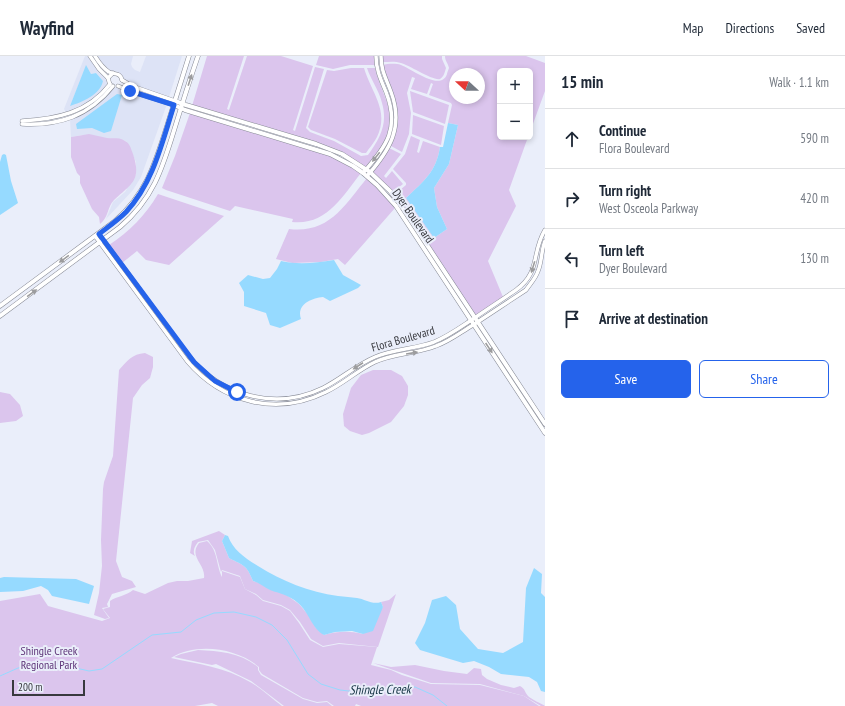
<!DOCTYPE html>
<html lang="en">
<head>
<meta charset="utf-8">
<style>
  body { margin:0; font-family:"PT Sans Narrow",sans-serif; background:#f2f2f3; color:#1f2937 }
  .controls { position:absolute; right:12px; top:12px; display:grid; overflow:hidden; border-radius:6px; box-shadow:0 2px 6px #0003 }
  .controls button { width:36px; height:36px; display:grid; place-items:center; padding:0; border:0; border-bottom:1px solid #e0e1e3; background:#fff; color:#1f2937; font:20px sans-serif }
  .compass { position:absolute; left:449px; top:12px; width:36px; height:36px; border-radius:50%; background:#fff; box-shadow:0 2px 6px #0003; rotate:291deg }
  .scale { position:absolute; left:12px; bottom:10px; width:73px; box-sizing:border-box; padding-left:4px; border:2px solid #38393e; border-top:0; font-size:11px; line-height:14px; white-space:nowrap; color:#38393e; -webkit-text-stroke:3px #eaeefa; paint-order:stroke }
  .stop { position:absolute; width:12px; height:12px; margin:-9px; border:3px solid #2563eb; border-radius:50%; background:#fff }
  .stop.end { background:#2563eb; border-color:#fff; box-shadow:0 1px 4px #0008 }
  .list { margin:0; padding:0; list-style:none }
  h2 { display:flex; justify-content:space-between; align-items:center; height:52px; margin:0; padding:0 16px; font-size:17px }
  h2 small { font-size:13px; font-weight:400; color:#747a83 }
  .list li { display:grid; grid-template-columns:26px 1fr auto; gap:12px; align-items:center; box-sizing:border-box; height:60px; padding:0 16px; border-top:1px solid #e0e1e3 }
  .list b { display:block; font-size:15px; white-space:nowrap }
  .list p { margin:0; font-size:13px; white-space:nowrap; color:#747a83 }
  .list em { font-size:13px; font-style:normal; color:#747a83 }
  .actions { display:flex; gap:8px; padding:12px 16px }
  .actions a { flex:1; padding:9px 0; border:1px solid #2563eb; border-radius:6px; text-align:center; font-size:14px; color:#2563eb }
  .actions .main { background:#2563eb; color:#fff }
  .icon { flex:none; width:22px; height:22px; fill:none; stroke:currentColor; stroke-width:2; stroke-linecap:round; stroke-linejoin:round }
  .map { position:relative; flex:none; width:545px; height:650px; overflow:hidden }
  header { display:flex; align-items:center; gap:24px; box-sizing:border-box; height:56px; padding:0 20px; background:#fff; border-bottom:1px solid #e0e1e3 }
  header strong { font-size:19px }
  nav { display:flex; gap:22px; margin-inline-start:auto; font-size:14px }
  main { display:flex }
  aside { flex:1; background:#fff }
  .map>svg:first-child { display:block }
  .built { fill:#dde3f6; fill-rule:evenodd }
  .green { fill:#dbc5ed; fill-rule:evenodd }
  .water { fill:#96daff }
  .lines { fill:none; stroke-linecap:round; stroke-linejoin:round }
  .stream { stroke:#96daff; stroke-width:1 }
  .minor-casing { stroke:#868994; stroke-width:4.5 }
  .major-casing { stroke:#868994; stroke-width:5 }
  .minor { stroke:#fff; stroke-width:3.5 }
  .major { stroke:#fff; stroke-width:4 }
  .oneway { fill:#9c9c9e }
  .route { stroke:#2563eb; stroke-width:5 }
  .labels { text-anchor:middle; stroke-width:4; stroke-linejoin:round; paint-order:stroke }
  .street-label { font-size:12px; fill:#38393e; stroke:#eaeefa }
  .park-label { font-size:12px; fill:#5f3679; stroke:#eaeefa }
  .water-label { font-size:13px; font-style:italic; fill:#143343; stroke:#eaeefa }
</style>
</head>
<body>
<header>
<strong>Wayfind</strong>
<nav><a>Map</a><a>Directions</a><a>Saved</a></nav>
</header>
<main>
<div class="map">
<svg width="545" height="650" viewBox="0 0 545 650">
  <rect width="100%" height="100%" fill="#eaeefa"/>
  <g class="built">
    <path d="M85,0h3l10,14 9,9 1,5 -11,12 -8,7 -23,10 -2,-4zM86,10l5,8 5,-1 7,8 -33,25z"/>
    <path d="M97,0h36l-2,8 1,3 3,3 5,2 6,-16h36l-13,41 -36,-12 -10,-5 -2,-5 -3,-3 -10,-2z"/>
    <path d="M118,31l49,17 -26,73 -8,13 -27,29 7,-17 12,-10 11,-18v-12l-4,-9 -3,-8 -3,-4 -44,-6 -11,2 -1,-17 19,-9 12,-9 13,-14z"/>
  </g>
  <g class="green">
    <path d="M207,0h37l-17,53 2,1 18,-54h34l32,10 -20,64 2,1 20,-64 9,2 -18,59 4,4 24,9 27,15 7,-1c12,-17 20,-31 14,-52 -3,-13 -11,-23 -15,-35h8c6,27 25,46 10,74 -5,9 -13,17 -19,25l-23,-14 -27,-11 -124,-36z"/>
    <path d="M319,0h56v9h-25l-17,4 -17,-4z"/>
    <path d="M382,0h60v3l4,9c-1,3 -2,9 -6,11 -7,2 -31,-14 -39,-16 -6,-2 -12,-1 -19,-1z"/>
    <path d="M445,0h81l19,7v28l-15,41v-61h-30v66h28l-19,53 7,16 -28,55 15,36 -28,19 -74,-113 -29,-31 17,-24 12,6 -17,22 2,2 6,-7 11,13 -5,4 2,2 6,-5v-2l-13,-14 12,-15 6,-18 9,4 -3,12 2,1 4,-12 17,6c-4,25 -16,34 -34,51l28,40 13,-9 -10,-22 -3,-19 15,-24 9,-39 -10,-2 4,-18 -1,-2 -22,-8 4,-11 -2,-1 -4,11 -16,-5 4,-11 -3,-1 -5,16 4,20 -1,10 -1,11 -7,18 -11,-6c15,-32 -1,-51 -9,-81 6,-1 13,-2 19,0 11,4 40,27 46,9 0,-1 2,-6 2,-6 -1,-5 -4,-7 -4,-12zM455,18h24v24h-24z"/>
    <path d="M351,12h13c7,24 26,43 13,69 -3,6 -8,11 -11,16h-4l-27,-14 -24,-9 -3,-3 19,-57 7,1z"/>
    <path d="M410,35l39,14 -4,19 -32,-12z"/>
    <path d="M190,57l139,42 32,18c-18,23 -35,53 -69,49l1,-3 -58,-13 -5,5 -64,-21 -4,-2 13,-32z"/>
    <path d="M413,59l31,11 -3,19 -29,-11z"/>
    <path d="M89,78c6,1 12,3 18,4 6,1 13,-1 18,3 5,2 6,8 8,13 9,27 -2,30 -19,46 -7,7 -5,17 -14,24l-1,-7 -7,-8 -12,-26v-7l-3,-3 -6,-16v-20z"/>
    <path d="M367,122l9,8 19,22 -50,57 -7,-6 -17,3 -29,1 -16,-4 13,-30c40,5 56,-24 78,-51z"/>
    <path d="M158,138l66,22 -55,49 -23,-5 -9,-9 -15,12 -13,-18c21,-14 36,-29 49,-51z"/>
    <path d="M145,297l8,4v10l-3,11 -8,7 -9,13 -17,163 6,16 10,4 4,6 -24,7 -5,10 1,3 -6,1 7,10 -4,1 -11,-4 5,-22 3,-27 -1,-26 2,-51 1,-7 9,-26 6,-86c8,-9 13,-16 26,-17z"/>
    <path d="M373,314h18l11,6 6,10v9l-4,11 -13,16 -22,11 -7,2 -12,-4 -6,-5 -1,-12 8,-26 10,-13z"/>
    <path d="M0,336l10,2 10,11 3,11 -7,5 -16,2z"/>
    <path d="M219,475l6,4 -3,6 7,17c15,8 17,6 24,23l9,3 7,5 16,5 14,10 11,13 6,11 8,7c14,-4 26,-4 39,-1l20,-27 -2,-5 8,-2 7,-6 -18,53 -39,-4 -16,3 -12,-7 -11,-17 -10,-12 -9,-5 -18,-5 -7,-6 -11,-5 -5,-13 -18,-6 -1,2 -6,-22 -7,-10 -10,2c-3,4 -6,9 -3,14l-5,-3 2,-12z"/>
    <path d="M207,485c11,9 9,24 15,36v-6l18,6 5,12 11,6 7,6 18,5 9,5 9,12 11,17 13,7 16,-3 38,3 -6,18 20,5 11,5 29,9 49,1 44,11 15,10h-178l-5,-2 -1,2h-21l-7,-5 -10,1 -14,-4 -41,-24 -3,-4v-3c-22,-19 -63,-25 -88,-9 27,6 54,9 79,24 11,6 21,16 32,24h-64l-6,-3 -17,3h-195v-105l40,-7 8,12 54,15 8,-3 -7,-9 7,-2v-6c7,-5 16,-5 23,-11l12,4 23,-11 9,-2h11l16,-3c2,-14 -16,-21 -5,-35z"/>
    <path d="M198,594c22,1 43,3 60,17v3l3,5 42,24 14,4 10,-1 5,4h-48l-33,-25 -35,-17 -4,1 -38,-8 7,-3z"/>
    <path d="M373,607l18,4 24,-2 29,6 23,3 7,-6 7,1 1,6 5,4 14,6 13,3 6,-2c6,4 4,5 8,10 3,3 14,8 17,10h-4l-17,-10 -44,-12 -49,-1z"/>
  </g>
  <g class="water">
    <path d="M86,9l5,9 5,-1 7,8c-3,14 -21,21 -33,25z"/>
    <path d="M117,38l5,1 -11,36 -7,2 -12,-5 -15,1 -1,-5z"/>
    <path d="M448,67l10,2 -9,39 -15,24 3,19 10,22 -13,9 -28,-40c18,-17 30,-26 34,-51h3z"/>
    <path d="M4,98l2,1 5,26 7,22 -18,12v-53l2,-7z"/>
    <path d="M334,204l9,15 18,10 -3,3 -28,13 -7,-4c-12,1 -27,8 -22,22l-21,9 -10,-3 -4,-12 -22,-7v-14l-5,-9 9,-8 15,4 7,-1 7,-9 4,-8c17,4 35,2 53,-1z"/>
    <path d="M225,479l3,1c5,14 17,22 30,30 24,15 51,26 80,30 7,1 13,1 19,2 8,1 15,7 24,4l2,5 -10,24 -10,3 -11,-3 -17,1 -11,3c-12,-6 -15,-23 -26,-32 -9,-8 -17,-9 -28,-13 -6,-3 -11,-7 -17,-9 -7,-17 -9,-15 -24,-23l-7,-17z"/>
    <path d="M534,512l8,6 -1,19 4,4v95l-4,-1 -4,-9 -8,-5 -28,-3 -12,-7 -15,-6 -11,2 -43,-13 -5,-7 10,-20 7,-23 14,-4 10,9 4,24 18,20 25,4 20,-11 3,-54z"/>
    <path d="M4,521l72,2 18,7 -5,18 -37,-8 -4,-6 -7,-4 -18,5 -23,1v-14z"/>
  </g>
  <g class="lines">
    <path class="stream" d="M0,620l18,-8 16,-2 12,-4 17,3 26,6 13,-2 50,-34 29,-3 15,-12 18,-7 20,-1 22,5 16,8 15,15 21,34 13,10 19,6 9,1 13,1 31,-4 22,-1 18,8 14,11"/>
    <g class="minor-casing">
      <g id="minor">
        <path d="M90,0l9,13 9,9"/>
        <path d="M95,0c3,5 8,12 14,16 6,3 11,0 13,8"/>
        <path d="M122,24l10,6 43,15"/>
        <path d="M110,29l-2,-7 5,-5"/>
        <path d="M118,30l12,5 44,14"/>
        <path d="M22,65c34,-2 66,-8 88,-37"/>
        <path d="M22,68c37,2 67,-8 91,-38"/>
        <path d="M363,117c24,-27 37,-45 23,-81 -5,-12 -10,-22 -10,-36"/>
        <path d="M367,120c23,-26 37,-49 24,-84 -5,-14 -10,-21 -10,-36"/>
        <path d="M99,178l90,122c32,40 87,55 134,32 18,-9 33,-23 52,-31 19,-8 40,-8 59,-15 15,-6 28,-16 42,-25 13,-9 27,-18 40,-27 25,-18 15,-37 29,-60"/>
        <path d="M95,180l92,125c35,41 89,56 139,31 17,-8 32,-22 49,-30 20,-9 41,-8 61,-16 14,-5 25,-14 37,-21 18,-12 35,-23 53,-35 4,-6 10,-12 12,-19 4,-9 3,-20 7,-30"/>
      </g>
    </g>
    <g class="major-casing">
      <g id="major">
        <path d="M175,45l11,4 130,39 26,10 28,18 20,19 10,13 145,220"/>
        <path d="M174,49l11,5 145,44 23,12 10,7 14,12 19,21 149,227"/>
        <path d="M0,250l115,-85c31,-27 40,-57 52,-95 7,-23 15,-47 22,-70"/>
        <path d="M0,260l120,-89c35,-30 43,-61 56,-103 7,-23 14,-45 22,-68"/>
      </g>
    </g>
    <use href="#minor" class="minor"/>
    <use href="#major" class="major"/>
  </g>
  <defs><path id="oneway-solid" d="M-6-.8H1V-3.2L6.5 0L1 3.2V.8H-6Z"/></defs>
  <g class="oneway">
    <use href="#oneway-solid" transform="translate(190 24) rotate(-72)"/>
    <use href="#oneway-solid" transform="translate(376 101) rotate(128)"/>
    <use href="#oneway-solid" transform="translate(64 203) rotate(144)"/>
    <use href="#oneway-solid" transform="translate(533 211) rotate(107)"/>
    <use href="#oneway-solid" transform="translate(32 237) rotate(-36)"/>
    <use href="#oneway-solid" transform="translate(489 292) rotate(56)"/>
    <use href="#oneway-solid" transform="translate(412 297) rotate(-9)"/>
    <use href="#oneway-solid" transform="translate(358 310) rotate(147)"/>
  </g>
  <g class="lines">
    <path class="route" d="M130,35l44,14c-12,38 -21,78 -48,107 -8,8 -18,15 -27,22l95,128 21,19 22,11"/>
  </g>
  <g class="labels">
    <g class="street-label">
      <text transform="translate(413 160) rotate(55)" y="4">Dyer Boulevard</text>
      <text transform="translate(403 283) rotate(-16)" y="4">Flora Boulevard</text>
    </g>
    <g class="park-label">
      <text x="49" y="599">Shingle Creek<tspan x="49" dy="14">Regional Park</tspan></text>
    </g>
    <g class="water-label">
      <text transform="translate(380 633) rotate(-1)" y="5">Shingle Creek</text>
    </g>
  </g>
</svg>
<div class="controls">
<button>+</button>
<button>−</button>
</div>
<svg class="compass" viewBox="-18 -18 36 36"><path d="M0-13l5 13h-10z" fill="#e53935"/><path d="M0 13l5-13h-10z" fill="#747a83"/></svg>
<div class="scale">200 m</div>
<div class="stop" style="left:237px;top:336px"></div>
<div class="stop end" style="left:130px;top:35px"></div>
</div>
<aside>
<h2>15 min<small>Walk · 1.1 km</small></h2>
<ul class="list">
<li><svg class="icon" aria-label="ahead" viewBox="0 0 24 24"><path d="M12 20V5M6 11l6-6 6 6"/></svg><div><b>Continue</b><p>Flora Boulevard</p></div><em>590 m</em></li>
<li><svg class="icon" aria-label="right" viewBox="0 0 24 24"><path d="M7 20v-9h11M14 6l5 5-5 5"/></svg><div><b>Turn right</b><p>West Osceola Parkway</p></div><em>420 m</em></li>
<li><svg class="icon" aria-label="left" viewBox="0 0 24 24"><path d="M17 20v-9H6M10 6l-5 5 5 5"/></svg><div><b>Turn left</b><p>Dyer Boulevard</p></div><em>130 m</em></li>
<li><svg class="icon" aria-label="arrive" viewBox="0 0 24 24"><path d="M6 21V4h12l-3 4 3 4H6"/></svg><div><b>Arrive at destination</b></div></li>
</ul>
<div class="actions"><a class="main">Save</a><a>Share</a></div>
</aside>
</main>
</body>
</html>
